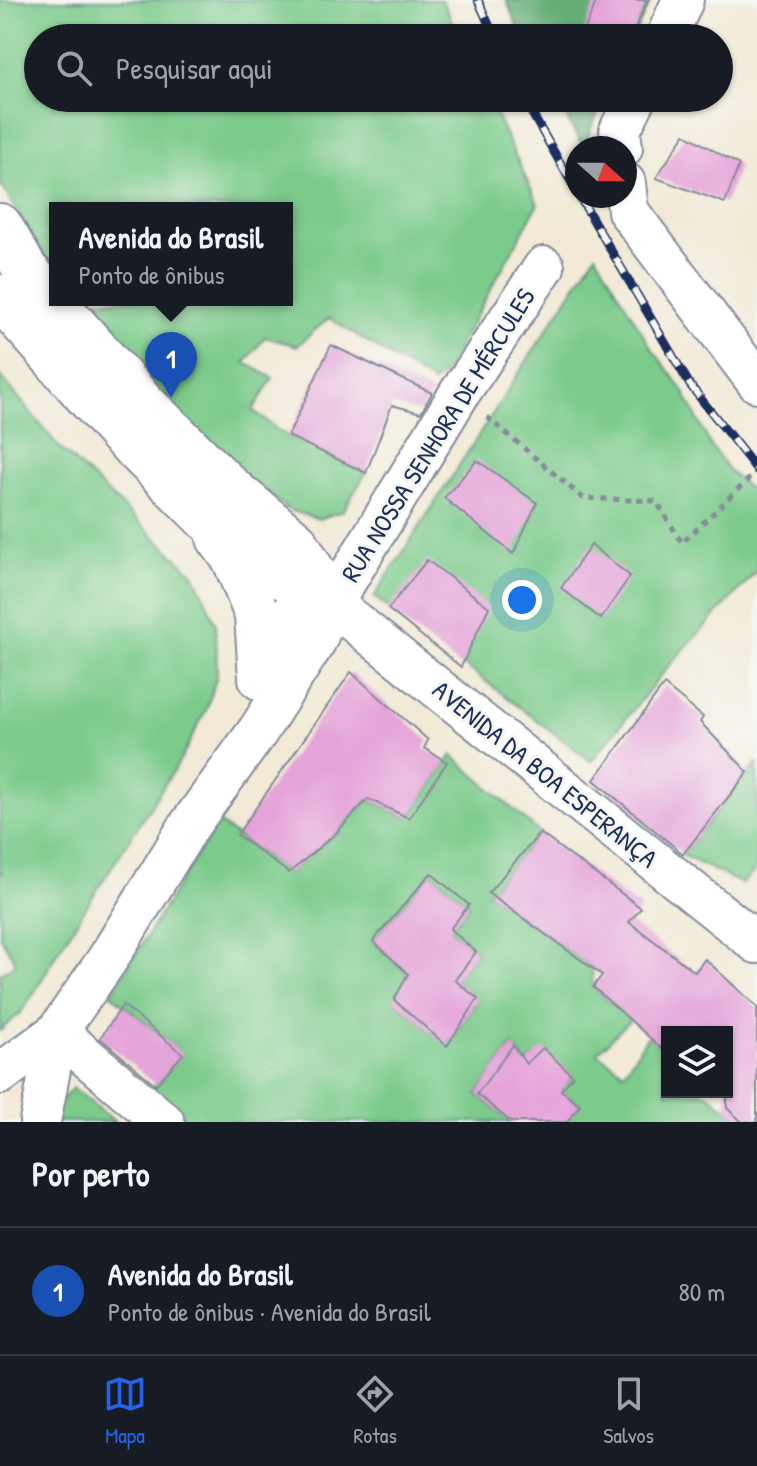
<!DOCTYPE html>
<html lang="pt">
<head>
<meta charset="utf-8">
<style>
  body { margin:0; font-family:"Patrick Hand",sans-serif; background:#20242c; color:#f1f3f6 }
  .controls { position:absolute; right:24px; bottom:24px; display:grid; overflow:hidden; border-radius:0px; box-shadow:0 2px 6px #0004 }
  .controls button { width:72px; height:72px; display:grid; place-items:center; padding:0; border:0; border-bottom:2px solid #363941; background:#171b24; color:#f1f3f6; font:40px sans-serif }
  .compass { position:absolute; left:565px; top:136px; width:72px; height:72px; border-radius:50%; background:#171b24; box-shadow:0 2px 6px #0004; rotate:111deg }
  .you { position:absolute; left:522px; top:600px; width:28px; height:28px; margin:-20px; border:6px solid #fff; border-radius:50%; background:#1a73e8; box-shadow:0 0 0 12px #1a73e833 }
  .badge { display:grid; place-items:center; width:52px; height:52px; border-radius:50%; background:#2563eb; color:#fff; font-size:26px; font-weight:700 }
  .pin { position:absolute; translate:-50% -66px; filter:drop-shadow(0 2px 4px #0008) }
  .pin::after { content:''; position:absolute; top:42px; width:28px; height:24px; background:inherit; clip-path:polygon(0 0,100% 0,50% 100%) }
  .popup { position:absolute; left:49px; top:202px; width:244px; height:104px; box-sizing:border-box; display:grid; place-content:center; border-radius:0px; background:#171b24; filter:drop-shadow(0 2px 6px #0005); font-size:26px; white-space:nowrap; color:#9ea1a6 }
  .popup b { font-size:30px; color:#f1f3f6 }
  .popup::after { content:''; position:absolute; left:50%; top:100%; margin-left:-16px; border:16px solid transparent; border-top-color:#171b24 }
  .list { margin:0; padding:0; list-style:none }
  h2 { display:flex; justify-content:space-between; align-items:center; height:104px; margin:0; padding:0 32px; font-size:34px }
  h2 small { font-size:26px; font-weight:400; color:#9ea1a6 }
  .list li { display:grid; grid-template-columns:52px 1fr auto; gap:24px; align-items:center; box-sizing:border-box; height:128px; padding:0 32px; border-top:2px solid #363941 }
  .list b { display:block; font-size:30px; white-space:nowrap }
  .list p { margin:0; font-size:26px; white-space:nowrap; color:#9ea1a6 }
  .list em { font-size:26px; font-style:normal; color:#9ea1a6 }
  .icon { flex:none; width:44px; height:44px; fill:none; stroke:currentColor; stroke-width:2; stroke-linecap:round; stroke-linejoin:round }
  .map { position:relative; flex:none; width:757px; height:1122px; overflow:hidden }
  .search { position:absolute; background:#171b24; box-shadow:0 2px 6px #0004; left:24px; right:24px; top:24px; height:88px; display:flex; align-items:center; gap:20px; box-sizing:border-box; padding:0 28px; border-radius:44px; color:#9ea1a6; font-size:30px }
  .sheet { height:232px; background:#171b24 }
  nav { display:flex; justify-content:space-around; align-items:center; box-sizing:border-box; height:112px; border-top:2px solid #363941; background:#171b24; font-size:22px; color:#9ea1a6 }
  nav a { display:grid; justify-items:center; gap:4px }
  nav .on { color:#2563eb }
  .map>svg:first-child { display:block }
  .green { fill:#7ccb8b; stroke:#4c7d74; stroke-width:2; fill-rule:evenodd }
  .forest { fill:#65af77; stroke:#406f6a; stroke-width:2 }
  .building { fill:#e5a4d9 }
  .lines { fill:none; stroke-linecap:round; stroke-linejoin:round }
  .street-casing { stroke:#868c9a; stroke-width:44 }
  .secondary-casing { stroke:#868c9a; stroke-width:48 }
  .path { stroke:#868c9a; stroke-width:5; stroke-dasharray:6 6; stroke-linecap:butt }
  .street { stroke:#fff; stroke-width:40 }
  .secondary { stroke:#fff; stroke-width:44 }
  .rail-casing { stroke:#1b2f5e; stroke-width:9 }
  .rail { stroke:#f6f6f2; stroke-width:6; stroke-dasharray:18; stroke-linecap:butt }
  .labels { text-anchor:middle; stroke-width:6; stroke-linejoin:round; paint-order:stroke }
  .street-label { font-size:26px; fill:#1b2f5e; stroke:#f6f6f2 }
</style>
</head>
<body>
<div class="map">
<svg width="757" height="1122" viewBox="0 0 757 1122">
  <rect width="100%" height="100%" fill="#f6f6f2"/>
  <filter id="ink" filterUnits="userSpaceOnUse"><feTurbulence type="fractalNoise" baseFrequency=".0125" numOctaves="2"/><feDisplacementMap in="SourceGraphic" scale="16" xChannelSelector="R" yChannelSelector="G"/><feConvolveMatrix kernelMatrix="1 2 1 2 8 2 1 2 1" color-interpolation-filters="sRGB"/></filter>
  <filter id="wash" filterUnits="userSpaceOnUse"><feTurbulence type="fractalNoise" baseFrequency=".006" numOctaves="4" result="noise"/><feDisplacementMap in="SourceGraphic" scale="32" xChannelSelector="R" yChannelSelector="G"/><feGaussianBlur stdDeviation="1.8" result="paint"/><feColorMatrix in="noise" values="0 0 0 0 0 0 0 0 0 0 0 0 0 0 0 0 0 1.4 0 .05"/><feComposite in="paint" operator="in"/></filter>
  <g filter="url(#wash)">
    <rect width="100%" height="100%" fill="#f2ead7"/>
    <g class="green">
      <path d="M0,0h442l18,38h-422v60h450l50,106 -95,171 -10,8 -104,-65 -32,28 -32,-9 -20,26 28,15 -20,32 27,22 86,41 -23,38 -24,8 -30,-9 -116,-91 -98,-119h212v-92h-232v66l-55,-91z"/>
      <path d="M596,254l54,92 33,44 28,56 19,26 27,24v75l-84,90 -82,100 -217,-164z"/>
      <path d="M0,375l58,71 137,129 21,49 1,51 -11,35 -25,49 -125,195 -20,36 -15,22 -21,19v-57l16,-11 -16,-27v-65l3,3 -3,-5z"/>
      <path d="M452,755l88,78 -52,60 104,75 1,19 37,33 -33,33 27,19 24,-36 19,17v39h38l39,30h-174l-2,-2 12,-15 -19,-15 12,-14 -30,-27 -17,15 -13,-19 -36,49 34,28h-331l-33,-27 35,-41 -71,-60 106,-172 72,51 47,-40 32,-34 41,19zM431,873l38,32 -19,24 26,23 -21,28 23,20 -31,45 -52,-44 13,-27 -35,-33z"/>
      <path d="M757,763v105l-15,16 -60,-29z"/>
      <path d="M73,1088l43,34h-62l4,-19z"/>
    </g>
    <g class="forest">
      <path d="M506,0h145l-18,38h-111z"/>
      <path d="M555,98h50l-22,49z"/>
    </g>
    <g id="blocks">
      <g class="building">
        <path d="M597,0h51l-17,38h-50z"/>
        <path d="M685,134l54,31 -14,38 -69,-25z"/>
        <path d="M331,345l101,48 -11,20 -29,-8 -26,68 -78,-37z"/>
        <path d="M477,460l60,43 -24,51 -69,-56z"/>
        <path d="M591,545l39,31 -29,43 -40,-31z"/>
        <path d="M427,560l62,47 -28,60 -73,-58z"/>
        <path d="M351,672l77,68 -4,8 23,14 -38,56 -41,-19 -32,34 -47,40 -52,-38z"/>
        <path d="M664,685l39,32 -3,5 48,50 -65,82 -89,-74z"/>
        <path d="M540,833l101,75 -12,14 66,50 10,-13 52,48v115h-15l-15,-14v-76h-60v21l-74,-66 9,-12 -114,-82z"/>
        <path d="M431,873l38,32 -19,24 26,23 -21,28 23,19 -31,47 -53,-46 14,-26 -35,-33z"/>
        <path d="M123,1005l60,49 -27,31 -56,-47z"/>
        <path d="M513,1045l13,19 17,-16 30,28 -12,14 19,15 -13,17h-56l-34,-28z"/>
      </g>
    </g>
  </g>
  <g filter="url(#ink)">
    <use href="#blocks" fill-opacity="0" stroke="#868c9a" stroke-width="2"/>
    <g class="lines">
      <g class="street-casing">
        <g id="street">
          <path d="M666,38l17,-38"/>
          <path d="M622,148l-2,-18 16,-32"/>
          <path d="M625,183l3,28 129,171"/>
          <path d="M332,604l425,339"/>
          <path d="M262,675c6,-23 13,-56 38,-67 8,-4 23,-3 32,-4"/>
          <path d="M57,1032l107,90"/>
          <path d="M0,1074l57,-42 50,-72 82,-134 69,-95 57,-89 17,-38 127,-210 85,-127"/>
          <path d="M40,1122l17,-90"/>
        </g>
      </g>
      <g class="secondary-casing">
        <g id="secondary">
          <path d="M0,226l25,43 120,136 86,84 65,54 36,61"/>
          <path d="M0,297l118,134 86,85 71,56 55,31"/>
          <path d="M219,538l16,22 22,55 4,63"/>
        </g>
      </g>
      <path class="path" d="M487,417l96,81 73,3 26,42 75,-72"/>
      <use href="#street" class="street"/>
      <use href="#secondary" class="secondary"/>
      <g class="rail-casing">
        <g id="rail">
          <path d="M478,0l17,38"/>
          <path d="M523,98l54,94"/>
          <path d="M579,196l111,189 67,85"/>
        </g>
      </g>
      <use href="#rail" class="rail"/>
    </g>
  </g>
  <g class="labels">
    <g class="street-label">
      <text transform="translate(438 435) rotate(-58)" y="9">RUA NOSSA SENHORA DE MÉRCULES</text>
      <text transform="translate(545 774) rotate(39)" y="9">AVENIDA DA BOA ESPERANÇA</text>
    </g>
  </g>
</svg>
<div class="controls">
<button><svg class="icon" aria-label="layers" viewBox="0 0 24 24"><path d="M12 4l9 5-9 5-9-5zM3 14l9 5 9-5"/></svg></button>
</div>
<svg class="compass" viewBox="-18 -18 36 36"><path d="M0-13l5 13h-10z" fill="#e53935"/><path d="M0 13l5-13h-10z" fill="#9ea1a6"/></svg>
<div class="you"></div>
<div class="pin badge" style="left:171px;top:398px;background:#1a4fb4">1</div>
<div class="popup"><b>Avenida do Brasil</b>Ponto de ônibus</div>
<div class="search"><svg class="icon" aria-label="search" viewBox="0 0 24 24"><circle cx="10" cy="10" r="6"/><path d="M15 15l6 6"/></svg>Pesquisar aqui</div>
</div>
<section class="sheet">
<h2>Por perto<small></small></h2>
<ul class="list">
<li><span class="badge" style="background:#1a4fb4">1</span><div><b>Avenida do Brasil</b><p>Ponto de ônibus · Avenida do Brasil</p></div><em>80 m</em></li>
</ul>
</section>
<nav>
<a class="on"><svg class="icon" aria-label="map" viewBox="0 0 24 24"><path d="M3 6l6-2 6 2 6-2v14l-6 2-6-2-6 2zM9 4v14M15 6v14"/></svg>Mapa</a>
<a><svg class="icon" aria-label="directions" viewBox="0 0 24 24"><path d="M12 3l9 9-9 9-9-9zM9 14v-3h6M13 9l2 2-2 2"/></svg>Rotas</a>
<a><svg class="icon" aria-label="saved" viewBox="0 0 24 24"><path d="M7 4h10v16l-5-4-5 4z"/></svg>Salvos</a>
</nav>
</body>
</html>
